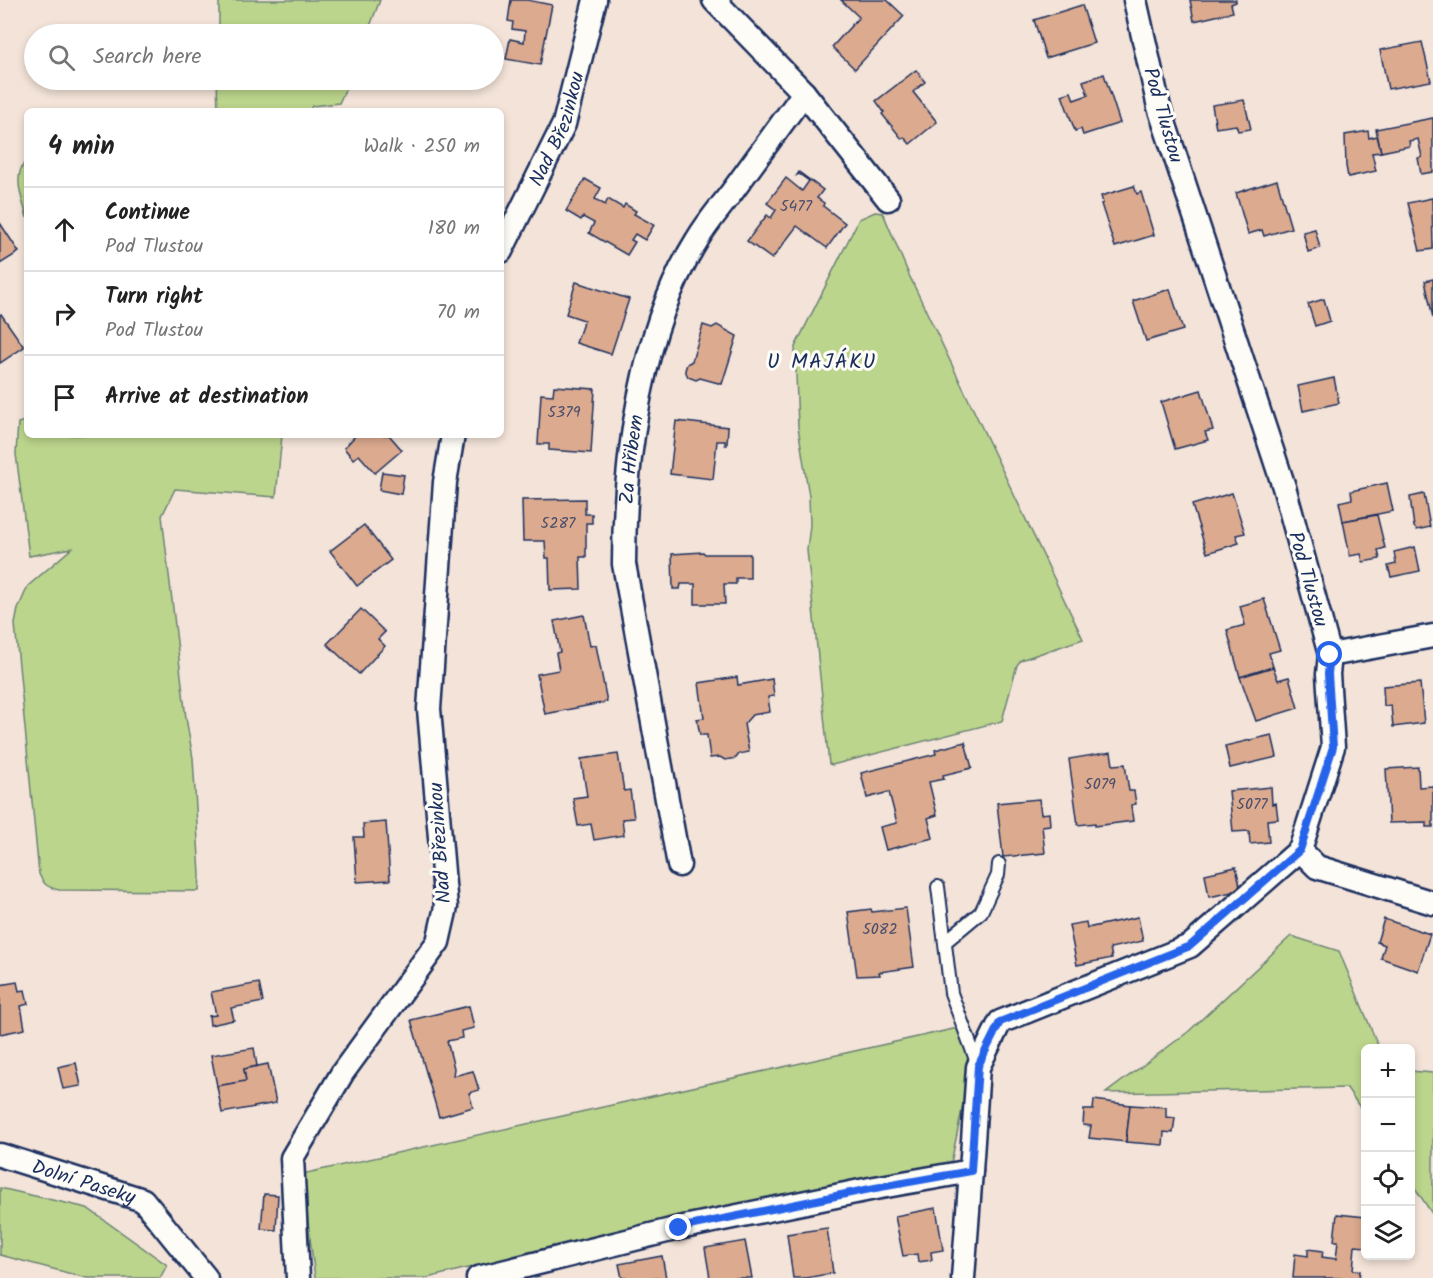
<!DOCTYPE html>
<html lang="en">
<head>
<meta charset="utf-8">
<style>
  body { margin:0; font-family:Kalam,sans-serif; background:#f2f2f2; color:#222 }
  .controls { position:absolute; right:18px; bottom:18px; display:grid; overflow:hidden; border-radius:9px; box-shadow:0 3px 9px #0003 }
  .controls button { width:54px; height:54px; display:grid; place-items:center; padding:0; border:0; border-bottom:2px solid #e0e0e0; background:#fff; color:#222; font:30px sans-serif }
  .stop { position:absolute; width:18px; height:18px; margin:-14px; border:4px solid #2563eb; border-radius:50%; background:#fff }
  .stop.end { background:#2563eb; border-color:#fff; box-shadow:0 2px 6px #0008 }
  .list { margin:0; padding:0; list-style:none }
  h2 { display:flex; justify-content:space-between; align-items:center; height:78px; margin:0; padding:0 24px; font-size:26px }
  h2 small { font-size:20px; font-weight:400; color:#767676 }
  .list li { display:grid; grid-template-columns:39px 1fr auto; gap:18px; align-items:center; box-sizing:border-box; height:84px; padding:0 24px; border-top:2px solid #e0e0e0 }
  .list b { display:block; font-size:22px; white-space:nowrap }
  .list p { margin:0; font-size:20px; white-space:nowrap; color:#767676 }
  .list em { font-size:20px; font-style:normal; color:#767676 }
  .icon { flex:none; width:33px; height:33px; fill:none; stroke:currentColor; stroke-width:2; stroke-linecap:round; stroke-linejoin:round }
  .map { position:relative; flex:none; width:1433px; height:1278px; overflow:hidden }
  .search { position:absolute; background:#fff; box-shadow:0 3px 9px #0003; left:24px; top:24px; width:480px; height:66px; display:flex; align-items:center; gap:15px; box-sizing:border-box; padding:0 21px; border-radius:33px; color:#767676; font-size:22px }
  .panel { position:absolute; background:#fff; box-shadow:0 3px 9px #0003; left:24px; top:108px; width:480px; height:330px; border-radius:9px }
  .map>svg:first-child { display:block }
  .green { fill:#bcd58c; stroke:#6c8275; stroke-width:1.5 }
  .building { fill:#dcaa8e; stroke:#1b2f5e; stroke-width:1.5 }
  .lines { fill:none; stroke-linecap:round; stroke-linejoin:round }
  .lane-casing { stroke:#1b2f5e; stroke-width:16 }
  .street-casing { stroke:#1b2f5e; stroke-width:27 }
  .lane { stroke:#fdfcf7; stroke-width:12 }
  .street { stroke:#fdfcf7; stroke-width:22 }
  .route { stroke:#2563eb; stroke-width:8 }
  .labels { text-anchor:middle; stroke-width:6; stroke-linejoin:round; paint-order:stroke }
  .number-label { font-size:16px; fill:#4b4e6a }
  .street-label { font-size:20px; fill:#1b2f5e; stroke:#fdfcf7 }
  .neighbourhood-label { font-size:21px; letter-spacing:1.5px; fill:#1b2f5e; stroke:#fdfcf7 }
</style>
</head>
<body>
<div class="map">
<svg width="1433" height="1278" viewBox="0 0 1433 1278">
  <rect width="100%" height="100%" fill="#f3e3d8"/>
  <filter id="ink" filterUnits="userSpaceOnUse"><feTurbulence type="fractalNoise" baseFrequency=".0167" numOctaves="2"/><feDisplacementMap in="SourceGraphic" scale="12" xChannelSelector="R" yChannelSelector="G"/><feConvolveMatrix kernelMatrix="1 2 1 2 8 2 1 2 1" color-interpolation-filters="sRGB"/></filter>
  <g filter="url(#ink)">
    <g class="green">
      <path d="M219,0h161l-13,34h-148z"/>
      <path d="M217,80h133l-11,23 -27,3 -2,5h-92z"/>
      <path d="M27,160v58c-4,-18 -16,-43 0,-58z"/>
      <path d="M875,212l8,1 26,62 174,364 -62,21 -4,5 -15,56 -170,44 -3,-1 -22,-214 3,-25 -1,-29 -11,-69 -3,-80 64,-128z"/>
      <path d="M27,420v15h255l-6,62 -101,-8 -13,27 24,202 7,40 7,117 -1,16 -140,-1c-12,-3 -15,-5 -20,-16l-24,-250 3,-15 10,-23 44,-38 -43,8 -13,-102 2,-31z"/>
      <path d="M1291,936l48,15 40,97h-13l-1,67 -18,-27 -241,5 82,-61z"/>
      <path d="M958,1028l13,38 -20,97 -274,54 -250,61h-112l-13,-104z"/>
      <path d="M1410,1071l23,2v142l-22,-33z"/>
      <path d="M0,1188l87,20 80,57 -7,13h-73l-87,-23z"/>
    </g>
    <g class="building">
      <path d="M511,0h16l25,5 -12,60 -34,-6 4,-20 14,3 1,-11 -13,-2 1,-7 -5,-1z"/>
      <path d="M841,0h46l17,16 -49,53 -23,-22 27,-30z"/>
      <path d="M1190,0h46v2l-5,2 2,8 -39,9z"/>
      <path d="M1082,5l12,38 -48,15 -12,-38z"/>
      <path d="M1422,42l9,39 -43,8 -8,-39z"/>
      <path d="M916,70l9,12 -12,10 24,30 -27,22 -6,-7 -2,2 -20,-25 2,-2 -8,-11z"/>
      <path d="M1104,74l16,49 -37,12 -2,-6 -6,2 -13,-36 9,-3 3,8 14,-5 -5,-14z"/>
      <path d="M1244,100l7,29 -13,2 -2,-6 -20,3 -4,-23z"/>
      <path d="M1433,118v54l-12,2 -3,-16 4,-1 -4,-18 -9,2 1,5 -29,6 -5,-23z"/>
      <path d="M1368,131l1,7 8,-2 4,16 -9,1 4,18 -28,6 -2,-11 -1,-31z"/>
      <path d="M799,172l24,18 -6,8 7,5 -1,3 22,17 -18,25 -30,-22 -25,33 -25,-18 20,-26 4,3 5,-8 -9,-7 19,-25 16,13 7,-10 -10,-7 -2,1z"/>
      <path d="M585,179l16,9 -6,11 10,6 3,-6 15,9 2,-4 11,7 -2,3 20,11 -9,15 -10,-6 -4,6 4,2 -8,13 -38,-22 5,-10 -11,-6 -2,3 -15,-9z"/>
      <path d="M1277,180l14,48 -27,8 -2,-6 -14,4 -12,-41z"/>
      <path d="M1134,186l3,8 4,-2 13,43 -39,12 -14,-43 2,-1 -2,-7z"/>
      <path d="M1432,198l1,51 -13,2 -12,-48z"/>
      <path d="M0,223l19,29 -19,12z"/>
      <path d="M1315,229l5,19 -12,4 -5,-20z"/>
      <path d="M1433,279v39l-8,-37z"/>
      <path d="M576,282l53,17 -18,55 -35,-11 8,-23 -18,-6z"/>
      <path d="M1170,289l13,41 -37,11 -13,-40z"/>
      <path d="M1324,299l6,22 -15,5 -7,-22z"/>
      <path d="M1,314l23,33 -24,16v-48z"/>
      <path d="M703,325l9,3 5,-3 20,11 -15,48 -22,-6 -4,2 -8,-3 -3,-7 2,-6 5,-3z"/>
      <path d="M1334,378l5,25 -36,8 -5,-25z"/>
      <path d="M554,386l41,3 -4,64 -42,-3v-6h-11l3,-50 12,1z"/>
      <path d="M1201,390l12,40 -8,2 3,8 -33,9 -14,-47z"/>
      <path d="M676,421l52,6 -1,18h-2v-4h-8l-4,38 -43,-5z"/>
      <path d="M356,435h33l13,15 -27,23 -16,-18 -6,4 -9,-11z"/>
      <path d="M382,472l22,3 -3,19 -22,-4z"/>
      <path d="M1387,483l6,28 -50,10 -4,-19 13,-3 -1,-8z"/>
      <path d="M1232,493l13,40 -9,2 3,8 -32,10 -15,-48z"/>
      <path d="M1424,494l6,33 -13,3 -3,-3 -4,-30z"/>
      <path d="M585,499v15h7v9h-6v34h-6l1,32 -31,1 -1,-32h-3l-1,-17h-22l-1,-41z"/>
      <path d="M1377,515l8,33 -7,2 2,9 -17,3 -2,-8 -11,2 -7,-35z"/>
      <path d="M364,525l27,35 -34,26 -27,-35z"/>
      <path d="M1415,547l5,24 -29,6 -3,-11 8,-2 -2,-12z"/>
      <path d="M703,552l2,2h45v24h-14v6h-12l1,20h-30v-20h-14l-1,5h-7l-1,-35z"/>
      <path d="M1264,599l16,51 -11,3 4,14 -33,10 -13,-47 18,-5 -5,-19z"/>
      <path d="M361,609l24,23 -7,7 7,7 -26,28 -32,-30z"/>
      <path d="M584,615l6,31 6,-1 11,57 -62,12 -8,-40 22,-4 -3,-17 4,-1 -6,-31z"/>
      <path d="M1273,667l5,13 11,-3 9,31 -42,13 -16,-44z"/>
      <path d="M737,677l1,8 34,-6 2,17 -6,1 2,15 -18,3 -8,9 5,28 -10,2 -3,4 -11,2 -5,-3 -10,1 -3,-23h-7l-3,-16 7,-1 -5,-35z"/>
      <path d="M1420,683l4,40 -31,4 -2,-22 -7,1 -1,-20z"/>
      <path d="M1272,735l5,22 -47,11 -5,-22z"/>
      <path d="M965,742l7,26 -29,7 1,4 -15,3 8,33 -9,3 5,20 -47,12 -6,-23 17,-4 -8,-31 -22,6 -6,-25 75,-19 -1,-4z"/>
      <path d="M1111,752l2,13 12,-1 4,27h5l2,13 -5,1 2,16 -38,5v-3l-17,2 -9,-66z"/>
      <path d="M618,754l6,37 6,-1 4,28 -12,1 2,16 -30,5 -3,-16 -13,2 -5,-28 14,-2 -6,-37z"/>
      <path d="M1418,767l1,20 14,-1v41h-7v-5l-37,1 -3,-54z"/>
      <path d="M1271,787l1,17 4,-1 2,16 -11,1 2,22 -19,2 -1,-13 -16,1 -4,-41z"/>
      <path d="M1039,799l2,15 8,-1 1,12 -8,1 3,27 -42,4 -6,-54z"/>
      <path d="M386,822l4,58 -33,2 -3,-45h10l-1,-13z"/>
      <path d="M1236,867l5,23 -32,7 -4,-23z"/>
      <path d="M906,908l8,59 -35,5 1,3 -23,1 -9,-64 23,-3 1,3z"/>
      <path d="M1138,917l5,24 -33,7 2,10 -35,7 -8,-40 17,-3 1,6z"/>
      <path d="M1384,919l46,15 -12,37 -37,-13 4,-13 -8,-3z"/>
      <path d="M17,982l2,9 6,-1 3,14 -7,2 4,23 -25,5v-49z"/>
      <path d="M259,983l4,19 -32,6 3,12 -24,5 -1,-9 7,-1 -5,-23z"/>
      <path d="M469,1006l5,22 -13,3 1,7 -15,3 7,27 -1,8 20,-5 6,19 -10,3 4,14 -34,10 -28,-97z"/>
      <path d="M254,1048l3,18 -13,3 2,12 -29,5 -6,-31z"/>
      <path d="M76,1063l5,23 -18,3 -5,-22z"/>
      <path d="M268,1064l8,39 -54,10 -5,-27 29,-5 -2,-12z"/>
      <path d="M1094,1100l36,5 -4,37 -37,-4 2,-12 -8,-1 1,-15h9z"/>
      <path d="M1130,1105l36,2v10l9,1 -2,15 -9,-1 -1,13 -37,-3z"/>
      <path d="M264,1194l14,1 -2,35 -15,-1z"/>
      <path d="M936,1208l7,42 -12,2 1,8 -14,2 -1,-8 -14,2 -8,-40z"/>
      <path d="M1337,1214l29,3v30l-11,-1 -2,24 7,1 -1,7h-66l2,-24 13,2v-7l15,2 -1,6 14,2 2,-18h-4z"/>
      <path d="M827,1228l6,45 -27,5h-13l-6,-44z"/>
      <path d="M745,1241l7,37h-42l-5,-30z"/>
      <path d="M662,1256l4,22h-44l-3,-14z"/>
    </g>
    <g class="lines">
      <g class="lane-casing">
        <g id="lane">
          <path d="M938,887l13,106 27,72"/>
          <path d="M945,942l36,-30 17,-37 1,-11"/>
        </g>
      </g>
      <g class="street-casing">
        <g id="street">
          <path d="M804,93l84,106"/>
          <path id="s1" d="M501,251l63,-127 31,-124"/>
          <path d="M1330,655l103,-19"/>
          <path d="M1300,850l17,17 116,36"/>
          <path id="s2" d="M679,865l-55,-301c0,-104 17,-234 73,-324 10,-17 23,-32 35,-48 24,-33 48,-66 72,-99l-90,-93"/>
          <path id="s3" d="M0,1155l143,45 63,78"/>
          <path d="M298,1278l-6,-120 51,-86 95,-130 8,-35 -17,-198 16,-227 8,-47"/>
          <path d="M478,1278l201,-50 196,-40 96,-17 7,-104 22,-45 190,-76 110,-96 33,-103 -5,-73 2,-19 -46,-168 -125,-380 -24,-107"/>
          <path d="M963,1278l8,-107"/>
        </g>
      </g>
      <use href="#lane" class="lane"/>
      <use href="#street" class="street"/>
    </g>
  </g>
  <g class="lines" filter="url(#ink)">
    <path class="route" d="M679,1228l196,-40 96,-17 7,-105 22,-44 190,-76 110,-96 33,-103 -5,-73 2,-19"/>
  </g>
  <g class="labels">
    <g class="number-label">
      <text x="796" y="211">5477</text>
      <text x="564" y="417">5379</text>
      <text x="558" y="528">5287</text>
      <text x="1100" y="789">5079</text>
      <text x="1252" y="809">5077</text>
      <text x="880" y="934">5082</text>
    </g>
    <g class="street-label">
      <text transform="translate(1164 115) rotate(74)" y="7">Pod Tlustou</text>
      <text dy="7" stroke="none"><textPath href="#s1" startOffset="135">Nad Březinkou</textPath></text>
      <text dy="7" stroke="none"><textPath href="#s2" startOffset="411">Za Hřibem</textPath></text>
      <text transform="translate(1309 579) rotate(74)" y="7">Pod Tlustou</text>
      <text transform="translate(439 843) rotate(-94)" y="7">Nad Březinkou</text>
      <text dy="7" stroke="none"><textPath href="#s3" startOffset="88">Dolní Paseky</textPath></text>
    </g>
    <g class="neighbourhood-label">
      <text x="822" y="368">U MAJÁKU</text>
    </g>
  </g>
</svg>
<div class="controls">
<button>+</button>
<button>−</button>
<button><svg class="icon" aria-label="locate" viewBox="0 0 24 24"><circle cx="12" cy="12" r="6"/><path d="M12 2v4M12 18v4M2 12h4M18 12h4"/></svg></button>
<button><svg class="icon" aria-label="layers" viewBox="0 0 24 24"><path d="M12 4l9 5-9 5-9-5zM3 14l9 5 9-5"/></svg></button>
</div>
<div class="stop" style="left:1330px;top:655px"></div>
<div class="stop end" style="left:679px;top:1228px"></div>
<div class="search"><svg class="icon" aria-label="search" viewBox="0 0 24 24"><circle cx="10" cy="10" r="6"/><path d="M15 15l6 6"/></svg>Search here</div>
<section class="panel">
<h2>4 min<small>Walk · 250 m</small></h2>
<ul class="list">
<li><svg class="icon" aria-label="ahead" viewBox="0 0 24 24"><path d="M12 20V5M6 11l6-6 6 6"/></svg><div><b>Continue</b><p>Pod Tlustou</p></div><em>180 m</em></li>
<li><svg class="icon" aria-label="right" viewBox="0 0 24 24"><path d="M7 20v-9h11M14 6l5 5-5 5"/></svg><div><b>Turn right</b><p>Pod Tlustou</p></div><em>70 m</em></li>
<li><svg class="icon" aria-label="arrive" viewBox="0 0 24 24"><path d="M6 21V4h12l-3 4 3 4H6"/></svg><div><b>Arrive at destination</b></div></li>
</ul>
</section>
</div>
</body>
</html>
